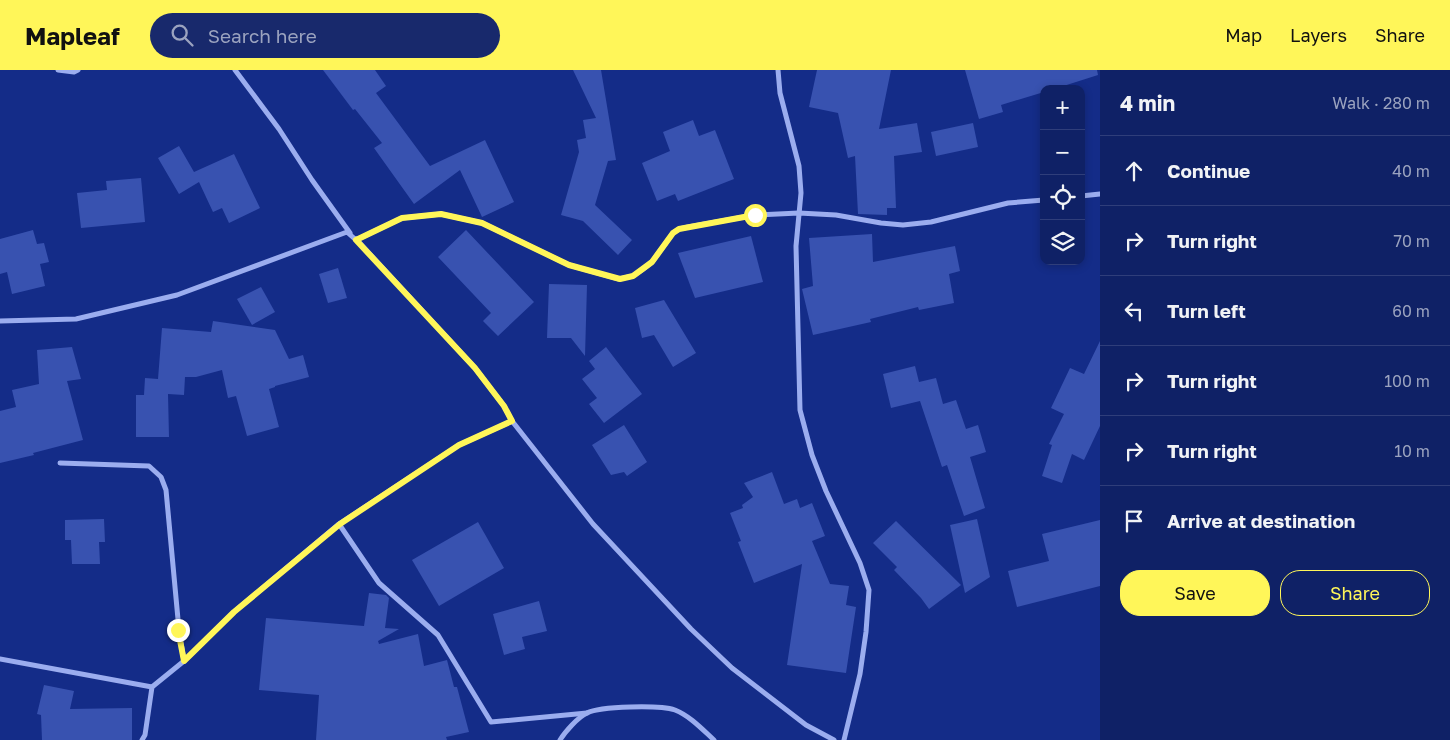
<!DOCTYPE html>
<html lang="en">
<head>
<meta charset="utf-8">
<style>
  body { margin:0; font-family:"Golos Text",sans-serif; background:#18296c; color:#f1f3f6 }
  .controls { position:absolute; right:15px; top:15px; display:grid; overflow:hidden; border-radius:10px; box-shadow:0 2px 8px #0003 }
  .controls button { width:45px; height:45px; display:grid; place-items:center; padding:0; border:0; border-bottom:1px solid #2f3e7a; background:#0f2166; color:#f1f3f6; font:25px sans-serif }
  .stop { position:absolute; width:15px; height:15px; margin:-11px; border:4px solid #fff659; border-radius:50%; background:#fff }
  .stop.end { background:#fff659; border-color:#fff; box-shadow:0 1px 5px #0008 }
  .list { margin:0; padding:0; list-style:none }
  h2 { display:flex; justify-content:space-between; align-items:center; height:65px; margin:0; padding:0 20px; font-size:21px }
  h2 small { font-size:16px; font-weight:400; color:#9ba3bf }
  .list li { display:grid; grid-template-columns:32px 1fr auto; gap:15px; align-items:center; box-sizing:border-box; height:70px; padding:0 20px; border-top:1px solid #2f3e7a }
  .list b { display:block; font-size:19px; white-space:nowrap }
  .list em { font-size:16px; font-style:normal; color:#9ba3bf }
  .actions { display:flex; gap:10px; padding:15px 20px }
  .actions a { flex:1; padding:11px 0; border:1px solid #fff659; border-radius:20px; text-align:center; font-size:18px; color:#fff659 }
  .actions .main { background:#fff659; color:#111 }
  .icon { flex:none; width:28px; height:28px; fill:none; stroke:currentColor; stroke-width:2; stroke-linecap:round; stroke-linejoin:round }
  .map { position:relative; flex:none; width:1100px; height:670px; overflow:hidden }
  header { display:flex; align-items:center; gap:30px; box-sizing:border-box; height:70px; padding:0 25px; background:#fff659; color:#111 }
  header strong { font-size:24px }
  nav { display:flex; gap:28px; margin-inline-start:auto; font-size:18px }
  .search { width:350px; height:45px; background:#18296c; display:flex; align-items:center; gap:12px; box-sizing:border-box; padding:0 18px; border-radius:28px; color:#9ba3bf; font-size:19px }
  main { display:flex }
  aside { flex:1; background:#0f2166 }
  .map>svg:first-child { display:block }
  .building { fill:#3852b0 }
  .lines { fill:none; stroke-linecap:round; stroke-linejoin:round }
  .street { stroke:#9badef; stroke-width:5 }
  .route { stroke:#fff659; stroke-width:6 }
</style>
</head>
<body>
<header>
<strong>Mapleaf</strong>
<div class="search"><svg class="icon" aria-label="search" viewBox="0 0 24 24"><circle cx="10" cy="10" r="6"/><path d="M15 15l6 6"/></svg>Search here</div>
<nav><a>Map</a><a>Layers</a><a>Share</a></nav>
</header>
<main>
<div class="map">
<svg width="1100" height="670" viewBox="0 0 1100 670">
  <rect width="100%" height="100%" fill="#142c88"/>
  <g class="building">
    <path d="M323,0h52l11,16 -10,7 54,73 55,-26 29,62 -32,15 -22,-47 -46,34 -40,-56 8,-5 -27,-34 -2,1z"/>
    <path d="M573,0h28l15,90 -8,1 -13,44 37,35 -14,15 -35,-34 -22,-6 18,-63 -2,-12 9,-2 -3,-18 13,-2z"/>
    <path d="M817,0h74l-12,59 38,-6 5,29 -28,4 2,52h-9v7l-29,-1 -3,-58 -7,2 -10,-45 -29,-6z"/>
    <path d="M965,0h132l1,5 -44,14h-10v3l-43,13 2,7 -24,7z"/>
    <path d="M693,50l6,16 16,-6 19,49 -56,22 -3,-7 -18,7 -15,-38 28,-12 -7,-19z"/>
    <path d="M973,53l5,24 -42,9 -5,-24z"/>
    <path d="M179,76l15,26 40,-18 26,54 -31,15 -7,-15 -9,4 -14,-30 -20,12 -21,-36z"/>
    <path d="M141,108l4,44 -64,6 -4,-35 30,-3 -1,-9z"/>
    <path d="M33,160l4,14 7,-1 5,19 -9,2 5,22 -33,8 -5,-22 -7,2v-35z"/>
    <path d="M466,160l68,72 -36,34 -15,-15 8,-8 -53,-56z"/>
    <path d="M872,164l1,28 82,-16 5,25 -11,3 5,29 -35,7 -1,-3 -48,12 1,3 -58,13 -11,-46 11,-3 -4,-48z"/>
    <path d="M751,166l12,46 -68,16 -17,-45z"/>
    <path d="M338,198l9,30 -19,5 -9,-29z"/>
    <path d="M549,214l38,1 -2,71 -14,-18h-24z"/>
    <path d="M261,217l14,25 -23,13 -15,-26z"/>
    <path d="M664,230l32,53 -23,14 -19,-32 -12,3 -7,-30z"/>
    <path d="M213,251l62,9 14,29 14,-4 6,22 -34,9v1l-6,2 10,38 -32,9 -11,-40 -8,2 -6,-28 -26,7h-11l-1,18 -16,-1 1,43h-33v-42h8l1,-17 13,1 4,-51 49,4z"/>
    <path d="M1100,271v85l-16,34 -12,-6 -10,29 -20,-7 10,-31 -3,-1 15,-30 -13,-6 19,-40 14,6z"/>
    <path d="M72,277l9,32 -14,2 16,59 -50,13 1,2 -34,8v-52l16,-4 -4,-17 27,-6 -2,-34z"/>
    <path d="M606,277l36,47 -38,29 -15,-19 8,-6 -15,-19 13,-10 -6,-8z"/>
    <path d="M915,296l4,16 17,-4 7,26 13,-4 10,29 12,-4 8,27 -16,5 15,51 -21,8 -17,-51 -5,2 -22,-66 -29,7 -8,-34z"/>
    <path d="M624,355l23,37 -20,14 -3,-4 -13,3 -19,-30z"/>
    <path d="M772,402l12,32 13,-5 3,9 12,-5 13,33 -13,5 18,43 19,2 -3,19 10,2 -10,66 -59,-8 15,-101 -48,19 -16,-41 3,-1 -11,-28 13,-5 -1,-3 11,-8 -9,-14z"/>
    <path d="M104,449l1,23h-6l1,22h-28l-1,-24h-6v-20z"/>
    <path d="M977,449l13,58 -25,16 -15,-68z"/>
    <path d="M1100,450v66l-83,21 -9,-36 41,-10 -7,-27z"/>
    <path d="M896,451l65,64 -32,24 -8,-11 -27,-28 3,-3 -24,-24z"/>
    <path d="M478,452l26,46 -65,38 -27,-46z"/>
    <path d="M369,523l17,2 3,3 -4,30 14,1 -21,12 1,3 39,-10 6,32 23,-6 7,27h3l12,45 -23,5 1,3h-131l3,-45 -60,-5 7,-72 98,8z"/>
    <path d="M539,531l8,30 -25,6 3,12 -21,6 -11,-41z"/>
    <path d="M44,615l30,6 -4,18 62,-1v32h-90l-1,-25 -4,-1z"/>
  </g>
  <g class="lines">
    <g class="street">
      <path d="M58,0l16,2 4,-2"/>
      <path d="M235,0l44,59 33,51 38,53"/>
      <path d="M778,0l2,23 19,73 2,27 -5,53 4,164 12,45 14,36 34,72 9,27 -3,42 -6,42 -16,66"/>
      <path d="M1081,126l19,-2"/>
      <path d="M356,169l119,129 29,38 8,15 81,103 98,105 41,39 74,57 28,15"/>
      <path d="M0,251l76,-2 101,-24 170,-63 9,8 46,-22 39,-4 41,9 87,42 50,14 14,-3 9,-6 10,-8 21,-29 6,-4 9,-2 67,-12 44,-2 37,2 45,8 22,2 28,-3 77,-19 36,-3"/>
      <path d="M60,393l89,3 12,11 5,13 13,140 5,31"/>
      <path d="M339,454l40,59 59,52 53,87 96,-9"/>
      <path d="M0,589l152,28"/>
      <path d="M142,670l3,-5 7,-48 32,-26 50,-49 105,-88 120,-79 53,-24"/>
      <path d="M560,670c5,-8 18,-23 27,-27 13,-7 73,-8 88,-3 15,6 27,19 39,30"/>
    </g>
  </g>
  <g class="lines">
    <path class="route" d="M178,560l6,31 50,-49 106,-88 119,-79 53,-24 -8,-15 -29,-38 -119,-128 46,-22 39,-4 41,9 87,42 51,14 13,-3 19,-14 21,-29 6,-4 76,-14"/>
  </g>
</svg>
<div class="controls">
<button>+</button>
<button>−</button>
<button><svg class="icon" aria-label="locate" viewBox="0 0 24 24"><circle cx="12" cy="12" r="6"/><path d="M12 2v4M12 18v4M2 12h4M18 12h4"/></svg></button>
<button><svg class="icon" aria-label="layers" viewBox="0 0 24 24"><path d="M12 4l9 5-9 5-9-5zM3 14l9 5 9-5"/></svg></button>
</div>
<div class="stop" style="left:755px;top:145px"></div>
<div class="stop end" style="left:178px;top:560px"></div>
</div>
<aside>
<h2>4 min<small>Walk · 280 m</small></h2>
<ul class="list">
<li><svg class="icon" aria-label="ahead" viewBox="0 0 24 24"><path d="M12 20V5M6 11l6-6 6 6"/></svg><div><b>Continue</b></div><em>40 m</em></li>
<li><svg class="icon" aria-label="right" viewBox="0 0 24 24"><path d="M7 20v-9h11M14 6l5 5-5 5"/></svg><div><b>Turn right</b></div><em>70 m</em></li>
<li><svg class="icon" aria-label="left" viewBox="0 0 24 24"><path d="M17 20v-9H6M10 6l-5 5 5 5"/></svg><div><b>Turn left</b></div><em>60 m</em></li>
<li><svg class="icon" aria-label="right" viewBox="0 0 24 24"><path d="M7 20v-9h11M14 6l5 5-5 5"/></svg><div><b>Turn right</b></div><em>100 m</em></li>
<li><svg class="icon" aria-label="right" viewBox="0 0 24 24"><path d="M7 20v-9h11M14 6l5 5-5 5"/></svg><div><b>Turn right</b></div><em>10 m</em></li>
<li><svg class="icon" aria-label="arrive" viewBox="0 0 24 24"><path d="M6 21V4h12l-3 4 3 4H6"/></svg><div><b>Arrive at destination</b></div></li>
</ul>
<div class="actions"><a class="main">Save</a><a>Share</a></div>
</aside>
</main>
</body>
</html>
